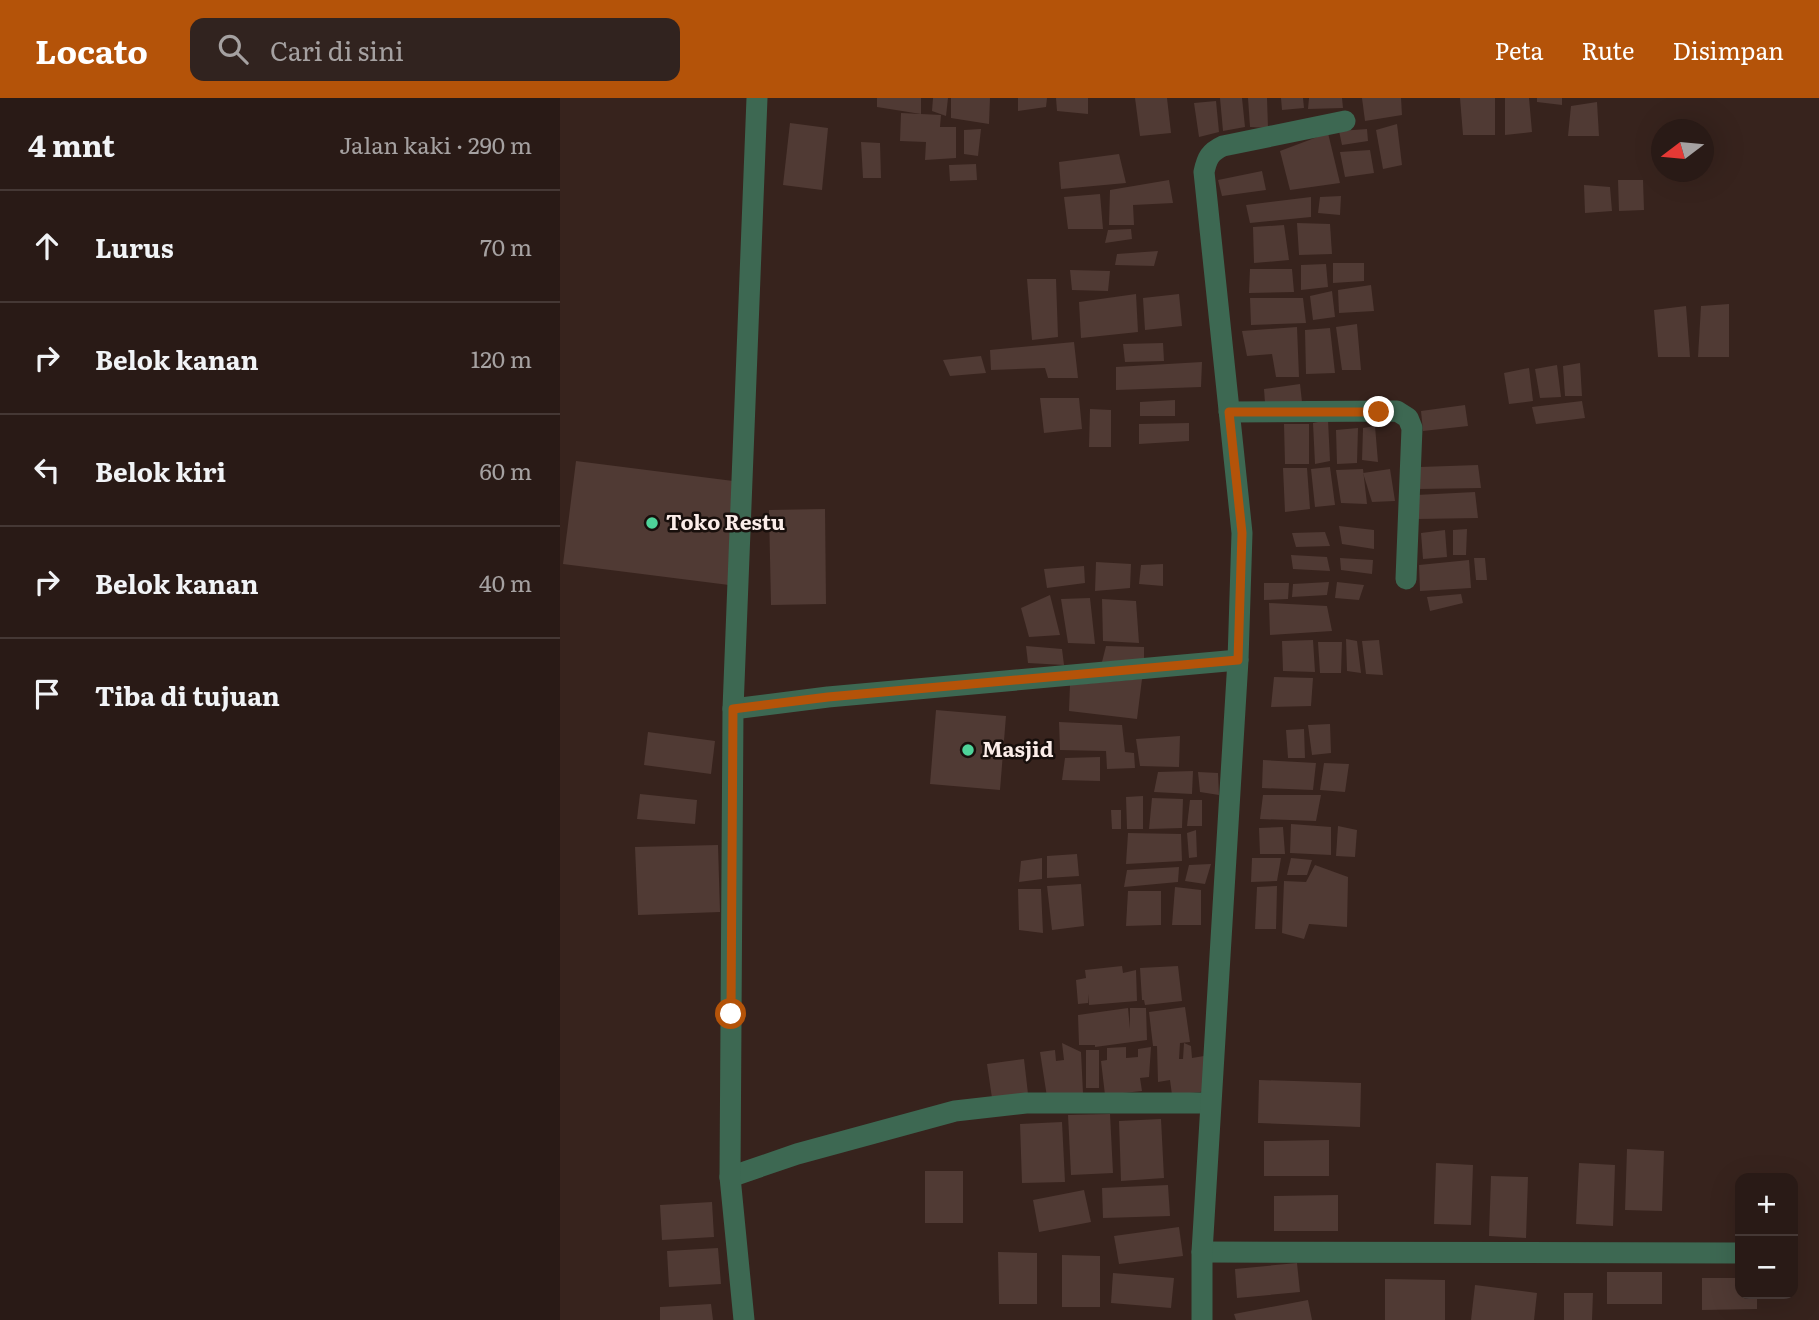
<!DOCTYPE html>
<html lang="id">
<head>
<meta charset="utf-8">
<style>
  body { margin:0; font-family:Literata,serif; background:#31231f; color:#f1f3f6 }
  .controls { position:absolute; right:21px; bottom:21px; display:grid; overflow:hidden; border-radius:14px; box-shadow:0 7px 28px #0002 }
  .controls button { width:63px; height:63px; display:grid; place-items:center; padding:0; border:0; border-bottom:2px solid #453835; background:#291a16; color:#f1f3f6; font:35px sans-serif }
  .compass { position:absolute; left:1091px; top:21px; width:63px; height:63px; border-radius:50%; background:#291a16; box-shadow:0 7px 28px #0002; rotate:254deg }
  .stop { position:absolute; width:21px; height:21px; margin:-16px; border:5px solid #b45309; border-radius:50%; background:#fff }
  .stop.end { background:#b45309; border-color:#fff; box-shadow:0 2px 7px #0008 }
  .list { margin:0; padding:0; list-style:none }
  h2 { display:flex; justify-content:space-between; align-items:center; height:91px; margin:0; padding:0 28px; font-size:30px }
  h2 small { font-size:23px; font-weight:400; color:#a5a1a1 }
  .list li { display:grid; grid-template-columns:46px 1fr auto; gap:21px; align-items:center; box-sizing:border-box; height:112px; padding:0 28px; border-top:2px solid #453835 }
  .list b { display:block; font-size:26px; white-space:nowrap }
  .list em { font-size:23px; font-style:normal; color:#a5a1a1 }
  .icon { flex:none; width:38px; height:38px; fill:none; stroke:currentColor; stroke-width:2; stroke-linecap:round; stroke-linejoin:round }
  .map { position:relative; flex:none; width:1259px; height:1222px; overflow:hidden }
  header { display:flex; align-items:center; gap:42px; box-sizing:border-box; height:98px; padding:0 35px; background:#b45309; color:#fff }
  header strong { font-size:33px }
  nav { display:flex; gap:38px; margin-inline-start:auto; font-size:24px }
  .search { width:490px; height:63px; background:#31231f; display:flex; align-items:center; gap:18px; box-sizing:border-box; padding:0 24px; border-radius:14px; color:#a5a1a1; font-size:26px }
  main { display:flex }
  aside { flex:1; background:#291a16 }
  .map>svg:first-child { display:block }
  .building { fill:#503a34 }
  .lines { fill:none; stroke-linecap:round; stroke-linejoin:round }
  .minor { stroke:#3d6852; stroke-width:21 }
  .route { stroke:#b45309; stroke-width:9 }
  .poi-dot { fill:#4ed399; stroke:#180f0c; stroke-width:2.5 }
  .labels { text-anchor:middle; stroke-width:5; stroke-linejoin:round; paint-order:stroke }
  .poi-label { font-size:21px; font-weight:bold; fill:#fbede9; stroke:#180f0c; text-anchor:start }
</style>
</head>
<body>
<header>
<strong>Locato</strong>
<div class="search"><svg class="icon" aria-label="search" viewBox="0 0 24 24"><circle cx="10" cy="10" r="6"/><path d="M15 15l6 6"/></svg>Cari di sini</div>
<nav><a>Peta</a><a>Rute</a><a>Disimpan</a></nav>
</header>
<main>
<aside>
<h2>4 mnt<small>Jalan kaki · 290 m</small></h2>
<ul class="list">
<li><svg class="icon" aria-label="ahead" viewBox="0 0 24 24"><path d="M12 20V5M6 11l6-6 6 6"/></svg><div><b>Lurus</b></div><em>70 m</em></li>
<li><svg class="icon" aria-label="right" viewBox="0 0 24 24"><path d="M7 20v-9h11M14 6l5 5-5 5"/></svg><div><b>Belok kanan</b></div><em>120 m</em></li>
<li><svg class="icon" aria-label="left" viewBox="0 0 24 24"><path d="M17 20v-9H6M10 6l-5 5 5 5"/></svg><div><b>Belok kiri</b></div><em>60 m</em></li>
<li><svg class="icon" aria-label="right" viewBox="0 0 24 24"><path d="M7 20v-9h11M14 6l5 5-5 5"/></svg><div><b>Belok kanan</b></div><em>40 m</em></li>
<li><svg class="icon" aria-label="arrive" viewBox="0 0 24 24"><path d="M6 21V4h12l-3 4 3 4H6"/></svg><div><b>Tiba di tujuan</b></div></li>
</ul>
</aside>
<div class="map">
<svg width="1259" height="1222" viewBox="0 0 1259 1222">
  <rect width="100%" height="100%" fill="#37231d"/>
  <g class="building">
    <path d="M317,0h44v16l-44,-7z"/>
    <path d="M373,0h15l-2,18 -14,-5z"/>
    <path d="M391,0h39l-1,26 -38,-6z"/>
    <path d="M458,0h29l-1,9 -28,4z"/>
    <path d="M496,0h32v16l-31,-3z"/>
    <path d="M575,0h32l4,35 -31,3z"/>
    <path d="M660,0h22l3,29 -22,4z"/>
    <path d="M688,0h19l1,30 -18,-1z"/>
    <path d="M721,0h22l1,10 -22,2z"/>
    <path d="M749,0h33l1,10 -35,1z"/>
    <path d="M802,0h39l1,17 -37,6z"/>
    <path d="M900,0h35v37h-32z"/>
    <path d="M945,0h24l3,34 -27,3z"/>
    <path d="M977,0h25v7l-25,-3z"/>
    <path d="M656,3l3,31 -20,5 -5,-34z"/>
    <path d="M1037,4l2,34h-31l3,-30z"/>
    <path d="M341,15l40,2 -1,12h16v31l-31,2 1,-18 -26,-1z"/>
    <path d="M230,25l38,5 -6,62 -39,-5z"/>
    <path d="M837,26l5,41 -19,4 -7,-39z"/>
    <path d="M421,31l-3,27 -14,-2v-24z"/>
    <path d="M807,31l1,12 -26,4 -3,-14z"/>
    <path d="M768,35l12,50 -50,7 -10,-39z"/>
    <path d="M301,44l19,1 1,35h-18z"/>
    <path d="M810,52l4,23 -29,4 -5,-25z"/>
    <path d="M559,56l7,29 -65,6 -2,-27z"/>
    <path d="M416,66l1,16 -27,1 -1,-16z"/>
    <path d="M702,73l4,19 -44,6 -4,-16z"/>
    <path d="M609,82l4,23 -40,2 1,20h-25l1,-35z"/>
    <path d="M1058,82h25l1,30 -25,1z"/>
    <path d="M1024,87l26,2 2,24 -27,2z"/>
    <path d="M540,96l3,35h-35l-4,-32z"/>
    <path d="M781,98l-1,19 -22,-2 2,-16z"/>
    <path d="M751,99v20l-61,6 -4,-18z"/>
    <path d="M737,125l33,1 2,30 -33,1z"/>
    <path d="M724,127l5,35 -35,3 -1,-36z"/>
    <path d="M571,131l1,10 -27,4 3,-13z"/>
    <path d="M598,153l-4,15 -39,-1 2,-11z"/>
    <path d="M773,165h31v18l-31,2z"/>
    <path d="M766,166l2,23 -27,3v-25z"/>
    <path d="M690,171h42l2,23 -45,1z"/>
    <path d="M510,172l40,1 -2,20 -36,-1z"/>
    <path d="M467,181h29l2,58 -26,3z"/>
    <path d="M811,187l3,26 -35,2 -1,-23z"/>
    <path d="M772,193l3,26 -22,3 -3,-24z"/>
    <path d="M576,196l2,38 -57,6 -2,-36z"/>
    <path d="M619,196l3,32 -37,4 -2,-32z"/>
    <path d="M690,200h53l3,25 -55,2z"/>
    <path d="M1169,206v53h-31l3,-51z"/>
    <path d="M1126,208l4,51h-32l-4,-47z"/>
    <path d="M797,226l4,46h-19l-6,-43z"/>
    <path d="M737,229l2,50h-23l-4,-23 -25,2 -5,-25z"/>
    <path d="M770,230l5,45 -29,1 -1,-44z"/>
    <path d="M514,244l4,36h-30l-3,-10 -54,2 -1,-20z"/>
    <path d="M603,245l1,18 -39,1 -2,-18z"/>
    <path d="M421,258l5,17 -36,3 -7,-16z"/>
    <path d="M642,264l-1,25 -85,3v-23z"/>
    <path d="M1020,265l2,33h-17l-2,-30z"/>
    <path d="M997,267l4,32 -21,1 -5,-29z"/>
    <path d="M969,270l4,33 -24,3 -5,-31z"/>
    <path d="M740,286l2,18 -37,1 -1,-14z"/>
    <path d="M480,300h39l3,31 -38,4z"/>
    <path d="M615,302v16h-35v-14z"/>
    <path d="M1022,303l3,17 -49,6 -4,-17z"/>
    <path d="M905,307l3,21 -45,5 -2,-20z"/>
    <path d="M530,311l21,1v37h-22z"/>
    <path d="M768,322l2,41 -15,3 -2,-41z"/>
    <path d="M629,325v18l-50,3v-20z"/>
    <path d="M724,326h25v40h-24z"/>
    <path d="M815,328l3,36 -16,-2 1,-32z"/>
    <path d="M798,330l-1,35 -20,1 -1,-34z"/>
    <path d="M16,363l165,21 -12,103 -166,-21z"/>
    <path d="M918,367l3,23 -62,1 1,-22z"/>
    <path d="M770,369l5,38 -20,2 -4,-38z"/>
    <path d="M723,370h24l3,41 -25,3z"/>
    <path d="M803,371l4,35 -26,-1 -5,-33z"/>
    <path d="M830,371l5,32 -23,1 -9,-29z"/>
    <path d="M915,394l3,26 -61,1 -1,-24z"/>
    <path d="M265,411l1,95 -55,1 -2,-95z"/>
    <path d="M779,428l35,4v19l-32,-5z"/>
    <path d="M907,431l-1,26h-13v-25z"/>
    <path d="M885,432l2,27 -24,2 -2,-26z"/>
    <path d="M765,434l5,14 -34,1 -4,-14z"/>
    <path d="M731,457l36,2 3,14 -37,-2z"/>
    <path d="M780,460l33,2 -1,14 -31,-4z"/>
    <path d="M914,460h11l2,22h-11z"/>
    <path d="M909,462l2,28 -51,3 -1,-26z"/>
    <path d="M536,464l35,2 -1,24 -35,3z"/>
    <path d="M603,466v22l-24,-2 2,-19z"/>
    <path d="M524,468l1,17 -38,5 -3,-19z"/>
    <path d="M769,484l-2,13 -35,2 1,-13z"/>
    <path d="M777,484l27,3 -5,15 -24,-2z"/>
    <path d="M704,485h25l-1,16 -24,1z"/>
    <path d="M901,496l2,9 -33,8 -3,-14z"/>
    <path d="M490,497l10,40 -31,2 -8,-29z"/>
    <path d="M530,500l5,46 -27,-1 -7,-44z"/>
    <path d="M542,501l34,2 3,42 -36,-2z"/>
    <path d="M709,505l58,3 5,25 -62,4z"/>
    <path d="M786,541l11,2 4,32 -14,-2z"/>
    <path d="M753,542l2,32 -32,-1 -1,-30z"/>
    <path d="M819,542l4,35 -17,-1 -4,-33z"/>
    <path d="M758,544h24l-1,31h-21z"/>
    <path d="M466,548l36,3 2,16 -36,-2z"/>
    <path d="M546,548l38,1v13l-42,2z"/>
    <path d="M714,579l39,1 -2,28 -40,1z"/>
    <path d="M582,581l-5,40 -68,-8 1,-26z"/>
    <path d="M376,612l70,6 -6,74 -70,-6z"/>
    <path d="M499,624l63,3 3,27 9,1 1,15 -28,1 -1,-18 -46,-1z"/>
    <path d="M770,626l1,29 -19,2 -4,-30z"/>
    <path d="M744,631l1,29h-17l-2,-28z"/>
    <path d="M88,634l67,9 -4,33 -67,-9z"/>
    <path d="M620,638l-1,31 -39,-1 -4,-27z"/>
    <path d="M540,659v24l-38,-1 3,-22z"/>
    <path d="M703,662l53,3 -3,27 -51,-2z"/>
    <path d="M764,665l25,1 -4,28 -25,-2z"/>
    <path d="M633,673l-1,23 -38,-2 4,-20z"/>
    <path d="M638,674l20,1 1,22 -19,-3z"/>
    <path d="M80,696l57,6 -2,24 -58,-5z"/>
    <path d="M703,697h58l-5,26 -56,-2z"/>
    <path d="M583,698v33h-16l-1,-32z"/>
    <path d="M592,700l31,1 -1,29 -33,1z"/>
    <path d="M630,702h12v26h-15z"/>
    <path d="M551,712h10v19h-9z"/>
    <path d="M731,726l40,3v28l-41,-2z"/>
    <path d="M778,728l19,4 -2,27 -19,-1z"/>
    <path d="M723,729l2,27h-25l-1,-26z"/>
    <path d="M636,732l1,27 -8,1 -2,-25z"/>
    <path d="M568,735l53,1 1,27 -56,3z"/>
    <path d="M158,747l2,67 -82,3 -3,-68z"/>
    <path d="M517,756l2,22 -32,2v-22z"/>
    <path d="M482,760v21l-23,3 2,-21z"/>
    <path d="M692,760h29l-4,23 -26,1z"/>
    <path d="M731,760l21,2 -5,15h-20z"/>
    <path d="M651,766l-6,20 -20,-3 4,-16z"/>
    <path d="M755,767l33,12 -1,50 -38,-3 -5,15 -22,-6 2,-52 22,1z"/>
    <path d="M619,769l-1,15 -54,5 3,-17z"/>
    <path d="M521,786l3,42 -32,4 -5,-44z"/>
    <path d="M717,788l-1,43h-21l2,-42z"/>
    <path d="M615,789l26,3v35h-29z"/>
    <path d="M458,791h23l2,44 -24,-3z"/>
    <path d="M568,793h33v34l-35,1z"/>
    <path d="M562,868l1,7 13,-3 1,31 -48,4 -1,-11v9l-10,1 -2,-24 10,-2 -1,-8z"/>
    <path d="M618,868l4,35 -37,4 -1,-5h-2l-2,-32z"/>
    <path d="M625,909l5,35 -10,1 -1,16h4l1,-16 7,3 1,12 12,-2 5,35 -37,4 -2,-15 -12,2 -1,-36h-4l-4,-34z"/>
    <path d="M568,910l2,21v-21h16l1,32 -52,7v-2h-16l-1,-30z"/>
    <path d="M502,945l19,9 2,41 -36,4 -7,-45 15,-2 1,11 8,-1z"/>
    <path d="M566,949v11l12,-1v-8l13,-2 -2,30 -9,1 2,13 -37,4 -4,-34 6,-1v-12z"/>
    <rect x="526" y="952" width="13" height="38"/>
    <path d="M464,961l4,35 -36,4 -5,-34z"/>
    <path d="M699,982l102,3 -1,44 -102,-4z"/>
    <path d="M550,1016l3,59 -42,2 -3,-60z"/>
    <path d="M601,1021l3,59 -43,3 -2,-60z"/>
    <path d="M502,1024l3,60 -43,1 -2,-59z"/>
    <path d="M769,1042v36h-65v-35z"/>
    <path d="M1067,1051l37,2 -2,60 -37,-1z"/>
    <path d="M876,1065l37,2 -2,60 -37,-1z"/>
    <path d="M1019,1065l36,2 -2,61 -37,-2z"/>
    <rect x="365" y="1073" width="38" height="52"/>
    <path d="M931,1078l37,1 -2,61 -37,-2z"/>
    <path d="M608,1087l2,31 -67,2 -1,-30z"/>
    <path d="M524,1092l7,32 -52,10 -6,-32z"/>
    <path d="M778,1097v36h-64v-35z"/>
    <path d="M152,1104l2,35 -52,3 -2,-35z"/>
    <path d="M619,1129l4,29 -64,8 -5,-28z"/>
    <path d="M158,1150l3,36 -52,3 -2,-36z"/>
    <path d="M438,1154l39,1v51h-38z"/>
    <path d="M502,1157l38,1v51h-38z"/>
    <path d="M737,1165l3,29 -63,6 -2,-29z"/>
    <rect x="1047" y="1174" width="55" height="32"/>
    <path d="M553,1175l61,5 -3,30 -60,-5z"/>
    <path d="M1142,1180h38v16h17v15l-55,1z"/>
    <path d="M825,1181l60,1v40h-60z"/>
    <path d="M915,1187l62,8 -3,27h-63z"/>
    <path d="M1004,1195h29l-1,27h-28z"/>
    <path d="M748,1202l4,20h-76l-2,-6z"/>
    <path d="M151,1206l2,16h-53v-13z"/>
  </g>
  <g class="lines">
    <g class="minor">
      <path d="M669,314l168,-1 11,7 4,10 -6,151"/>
      <path d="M173,611l95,-12 410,-37"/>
      <path d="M170,1079l67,-23 158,-43 71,-8h184"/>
      <path d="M642,1154l536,1"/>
      <path d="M184,1222l-14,-143 3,-468 24,-611"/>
      <path d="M642,1222v-68l36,-592 4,-127 -38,-361c3,-14 6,-20 19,-26l122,-25"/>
    </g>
  </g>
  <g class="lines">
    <path class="route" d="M171,916l2,-305 95,-12 410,-37 4,-127 -13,-121h150"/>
  </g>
  <g class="poi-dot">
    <circle cx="92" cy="425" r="7"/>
    <circle cx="408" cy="652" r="7"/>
  </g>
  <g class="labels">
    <g class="poi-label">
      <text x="106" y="432">Toko Restu</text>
      <text x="422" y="659">Masjid</text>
    </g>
  </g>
</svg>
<div class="controls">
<button>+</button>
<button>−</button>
</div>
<svg class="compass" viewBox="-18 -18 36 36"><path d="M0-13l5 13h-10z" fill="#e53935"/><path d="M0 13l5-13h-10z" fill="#a5a1a1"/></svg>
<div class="stop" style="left:171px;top:916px"></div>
<div class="stop end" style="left:819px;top:314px"></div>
</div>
</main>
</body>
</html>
